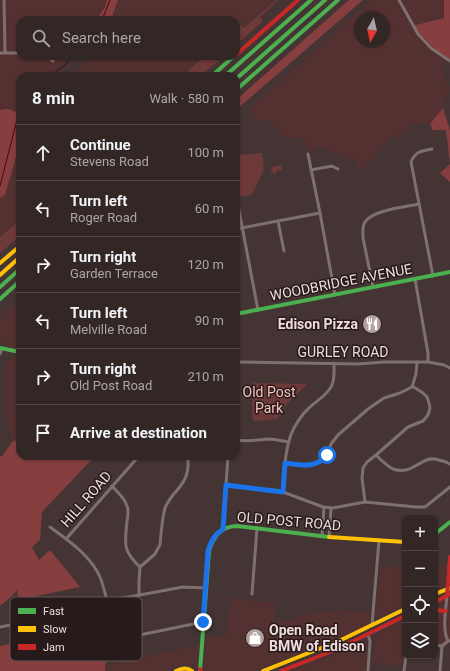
<!DOCTYPE html>
<html lang="en">
<head>
<meta charset="utf-8">
<style>
  body { margin:0; font-family:Roboto,sans-serif; background:#3e3332; color:#f1f3f6 }
  .controls { position:absolute; right:12px; bottom:12px; display:grid; overflow:hidden; border-radius:8px; box-shadow:0 1px 3px #0004 }
  .controls button { width:36px; height:36px; display:grid; place-items:center; padding:0; border:0; border-bottom:1px solid #4e4443; background:#332726; color:#f1f3f6; font:20px sans-serif }
  .compass { position:absolute; left:354px; top:12px; width:36px; height:36px; border-radius:50%; background:#332726; box-shadow:0 1px 3px #0004; rotate:188deg }
  .stop { position:absolute; width:12px; height:12px; margin:-9px; border:3px solid #1a73e8; border-radius:50%; background:#fff }
  .stop.end { background:#1a73e8; border-color:#fff; box-shadow:0 1px 4px #0008 }
  .list { margin:0; padding:0; list-style:none }
  h2 { display:flex; justify-content:space-between; align-items:center; height:52px; margin:0; padding:0 16px; font-size:17px }
  h2 small { font-size:13px; font-weight:400; color:#a9a5a7 }
  .list li { display:grid; grid-template-columns:26px 1fr auto; gap:12px; align-items:center; box-sizing:border-box; height:56px; padding:0 16px; border-top:1px solid #4e4443 }
  .list b { display:block; font-size:15px; white-space:nowrap }
  .list p { margin:0; font-size:13px; white-space:nowrap; color:#a9a5a7 }
  .list em { font-size:13px; font-style:normal; color:#a9a5a7 }
  .icon { flex:none; width:22px; height:22px; fill:none; stroke:currentColor; stroke-width:2; stroke-linecap:round; stroke-linejoin:round }
  .map { position:relative; flex:none; width:450px; height:671px; overflow:hidden }
  .search { position:absolute; background:#332726; box-shadow:0 1px 3px #0004; left:16px; top:16px; width:224px; height:44px; display:flex; align-items:center; gap:10px; box-sizing:border-box; padding:0 14px; border-radius:12px; color:#a9a5a7; font-size:15px }
  .panel { position:absolute; background:#332726; box-shadow:0 1px 3px #0004; left:16px; top:72px; width:224px; height:388px; border-radius:12px }
  .map>svg:first-child { display:block }
  .built { fill:#523130; fill-rule:evenodd }
  .green { fill:#6e3a39 }
  .forest { fill:#873e3f }
  .lines { fill:none; stroke-linecap:round; stroke-linejoin:round }
  .stream { stroke:#4f050f; stroke-width:1 }
  .street { stroke:#7e706e; stroke-width:3 }
  .fast { stroke:#4caf50; stroke-width:4 }
  .slow { stroke:#ffc107; stroke-width:4 }
  .jam { stroke:#c62828; stroke-width:4 }
  .route { stroke:#1a73e8; stroke-width:5 }
  .labels { text-anchor:middle; stroke-width:3; stroke-linejoin:round; paint-order:stroke }
  .street-label { font-size:14px; fill:#efdcdb; stroke:#271a1a }
  .poi-label { font-size:14px; font-weight:bold; fill:#efdcdb; stroke:#271a1a; text-anchor:end }
  .park-label { font-size:14px; fill:#f4c3c1; stroke:#271a1a }
  .key { fill:#271a1a; stroke:#635454; stroke-width:1 }
  .key-label { font-size:11px; fill:#efdcdb }
</style>
</head>
<body>
<div class="map">
<svg width="450" height="671" viewBox="0 0 450 671">
  <rect width="100%" height="100%" fill="#443433"/>
  <g class="built">
    <path d="M0,0h107l-2,7 -9,13h-76v36h49l-7,9 -13,11h-29v25l-3,11 -9,-3 -8,1z"/>
    <path d="M118,0h158l-33,28 -5,-5 -2,2v-5h-125z"/>
    <path d="M371,0h73v17l-31,9 34,35 -5,5 4,18 4,3 -7,21 -13,16h-17l-13,13h-7v-3l-25,31 -8,6h-2l-3,-11 -36,-13 -11,4 -5,-12 -21,-3 -13,-16 -13,1 -8,-11zM360,18h24v24h-24z"/>
    <path d="M88,56h116l-21,20h-118l13,-5z"/>
    <path d="M20,143v77l-20,17v-39l5,-3z"/>
    <path d="M20,301v48l-10,-2 -10,-5v-24l17,-16z"/>
    <path d="M20,357v83l-7,1 -8,-30 1,-51z"/>
    <path d="M399,563h6v43l-28,13 -2,-2 5,-51 18,2z"/>
    <path d="M435,566l10,1v18l-10,6z"/>
    <path d="M450,597v46l-15,-1v-38z"/>
    <path d="M231,598l44,5v20l37,-10 27,-3 32,2 -1,13 -115,46h-50l-1,-4 2,-30h19z"/>
    <path d="M405,620v24l-3,22 -30,-3 3,-27z"/>
    <path d="M364,641l4,1 -2,29h-76l35,-13z"/>
    <path d="M199,645l-3,25 -9,-4 -13,1 -5,4h-65l1,-6z"/>
  </g>
  <g class="green">
    <path d="M276,0h2l-18,17 3,4 -27,24v-20l2,-2 6,5z"/>
    <path d="M204,56h20l-23,20h-18z"/>
    <path d="M262,153l2,16 -12,26 -16,2v-42z"/>
    <path d="M281,165l1,5 -6,1v3h-2l-3,-3 1,-4z"/>
    <path d="M20,220v16l-20,17v-16z"/>
    <path d="M253,383l53,1 1,1c-11,10 -23,19 -29,34l-25,2 -1,-17z"/>
  </g>
  <g class="forest">
    <path d="M107,0h11l-7,20h-15l9,-13z"/>
    <path d="M349,0h14l-127,110v-10z"/>
    <path d="M444,0h6v58l-3,3 -35,-35 32,-8z"/>
    <path d="M20,101v42l-15,52 -5,3v-88l8,-1 9,3z"/>
    <path d="M443,108l7,22v52l-10,-9 10,-9 -4,-34h-13l-3,-6z"/>
    <path d="M20,440v16h75l-53,56 -2,28 -8,7 7,13 11,-10 30,37 -48,10 5,42 72,-14 -4,46h-105v-25l24,-5 -7,-51 -5,6 -12,10v-150h2l11,-15z"/>
  </g>
  <g class="lines">
    <g class="stream">
      <path d="M100,20l4,-5 6,-15"/>
      <path d="M50,76l15,-11 7,-9"/>
      <path d="M0,186l20,-78"/>
    </g>
    <g class="street">
      <path d="M4,0l1,52"/>
      <path d="M399,0l19,34 13,14 19,13"/>
      <path d="M0,53h20"/>
      <path d="M46,56l7,5"/>
      <path d="M432,149c-11,2 -16,2 -21,13l22,114"/>
      <path d="M308,154l12,59 15,82"/>
      <path d="M311,170l21,-4 6,3"/>
      <path d="M238,205l20,105"/>
      <path d="M278,221l6,30"/>
      <path d="M236,229l84,-16"/>
      <path d="M415,279l13,74v9"/>
      <path d="M373,287l-10,-49c0,-5 -1,-12 2,-16 8,-12 40,-15 54,-18"/>
      <path d="M0,354l2,-5"/>
      <path d="M236,362l122,2 26,-2h44l16,3 6,3"/>
      <path d="M236,440c13,2 21,0 33,-1 7,0 13,2 20,3"/>
      <path d="M376,455c5,5 11,11 17,14 19,7 27,-12 42,-10 5,1 11,3 15,5"/>
      <path d="M285,463l20,2 13,-2 5,-3 4,-5 4,-11 7,-9 30,-26 16,-11 16,-5 12,-6 4,-13 1,-12"/>
      <path d="M226,485l57,7 40,15 10,1 32,-6 51,5h9l25,-20"/>
      <path d="M112,486c5,6 13,12 15,20 2,5 1,10 0,15 -2,23 -5,29 13,46"/>
      <path d="M283,492c1,-19 2,-48 11,-64 4,-7 8,-14 14,-19 8,-8 20,-14 24,-24 3,-7 2,-15 2,-22"/>
      <path d="M365,502l-3,-24 1,-10 4,-6 9,-7 32,-28 15,-6 5,-6 2,-7 -1,-5 -2,-6 -4,-4 -11,-7"/>
      <path d="M50,527c19,14 40,28 50,50 3,7 5,16 7,24"/>
      <path d="M223,529l5,-73"/>
      <path d="M322,536l2,-29"/>
      <path d="M329,537l2,-29"/>
      <path d="M66,539l73,-83"/>
      <path d="M252,594l5,-66"/>
      <path d="M139,595v-14l1,-14 15,-13 2,-4 3,-5c1,-11 2,-26 5,-37 2,-5 5,-9 8,-13 11,-12 18,-22 14,-39"/>
      <path d="M447,596c-1,12 -5,34 1,45"/>
      <path d="M71,610l3,11"/>
      <path d="M372,625l7,-85"/>
      <path d="M0,627l31,-6 76,-20 76,-14 23,1"/>
      <path d="M117,641l8,-3 78,-16"/>
      <path d="M435,645l7,1 6,-5h2"/>
      <path d="M368,671l2,-30 -2,-6"/>
      <path d="M404,671l2,-15"/>
      <path d="M440,671l2,-25"/>
    </g>
    <g class="fast">
      <path d="M212,76l22,-20"/>
      <path d="M225,76l86,-76"/>
      <path d="M236,79l89,-79"/>
      <path d="M236,90l102,-90"/>
      <path d="M0,287l20,-18"/>
      <path d="M0,299l20,-18"/>
      <path d="M236,314l214,-42"/>
      <path d="M0,348l20,4"/>
      <path d="M435,534l15,-12"/>
      <path d="M200,671l9,-120c4,-14 12,-25 28,-25l92,11"/>
    </g>
    <g class="slow">
      <path d="M0,263l20,-17"/>
      <path d="M0,275l20,-18"/>
      <path d="M329,537l76,5"/>
      <path d="M435,594l15,-6"/>
      <path d="M176,671c6,-3 11,-4 16,0"/>
      <path d="M263,671l76,-30 66,-32"/>
    </g>
    <g class="jam">
      <path d="M236,55l62,-55"/>
      <path d="M449,568h1"/>
      <path d="M447,596l3,-39"/>
      <path d="M435,602l15,-8"/>
      <path d="M435,610l11,1"/>
      <path d="M200,669l1,2"/>
      <path d="M281,671l54,-21 70,-34"/>
    </g>
  </g>
  <g class="lines">
    <path class="route" d="M203,622l5,-71c3,-10 6,-16 15,-22l3,-44 57,7 2,-29c16,2 31,6 42,-8"/>
  </g>
  <defs>
    <g id="restaurant-disc" transform="scale(1)"><circle r="9.5" fill="#b3a1a0" stroke="#271a1a"/><path d="M-5-6h1v4h1v-4h1v4h1v-4h1v5L-1.5 .5V6h-2V.5L-5-1ZM5-6V6H3V1.5H1.5Q1.5-4 5-6Z" fill="#fff"/></g>
    <g id="shop-disc" transform="scale(1)"><circle r="9.5" fill="#b3a1a0" stroke="#271a1a"/><path d="M-5-2.5h2.3a2.7 3.5 0 0 1 5.4 0H5L5.5 6h-11ZM-1.5-2.5h3a1.5 2.3 0 0 0-3 0Z" fill="#fff"/></g>
  </defs>
  <g fill-rule="evenodd">
    <use href="#restaurant-disc" x="372" y="324"/>
    <use href="#shop-disc" x="255" y="638"/>
  </g>
  <g class="labels">
    <g class="street-label">
      <text transform="translate(341 282) rotate(-11)" y="5">WOODBRIDGE AVENUE</text>
      <text x="343" y="357">GURLEY ROAD</text>
      <text transform="translate(86 499) rotate(-49)" y="5">HILL ROAD</text>
      <text transform="translate(289 521) rotate(5)" y="5">OLD POST ROAD</text>
    </g>
    <g class="poi-label">
      <text x="358" y="329">Edison Pizza</text>
      <text x="269" y="635" text-anchor="start">Open Road<tspan x="269" dy="16">BMW of Edison</tspan></text>
    </g>
    <g class="park-label">
      <text x="269" y="397">Old Post<tspan x="269" dy="16">Park</tspan></text>
    </g>
  </g>
  <rect x="10" y="597" width="132" height="64" rx="6" class="key"/>
  <rect x="18" y="608" width="18" height="6" fill="#4caf50"/>
  <rect x="18" y="626" width="18" height="6" fill="#ffc107"/>
  <rect x="18" y="644" width="18" height="6" fill="#c62828"/>
  <g class="key-label">
    <text x="43" y="615">Fast</text>
    <text x="43" y="633">Slow</text>
    <text x="43" y="651">Jam</text>
  </g>
</svg>
<div class="controls">
<button>+</button>
<button>−</button>
<button><svg class="icon" aria-label="locate" viewBox="0 0 24 24"><circle cx="12" cy="12" r="6"/><path d="M12 2v4M12 18v4M2 12h4M18 12h4"/></svg></button>
<button><svg class="icon" aria-label="layers" viewBox="0 0 24 24"><path d="M12 4l9 5-9 5-9-5zM3 14l9 5 9-5"/></svg></button>
</div>
<svg class="compass" viewBox="-18 -18 36 36"><path d="M0-13l5 13h-10z" fill="#e53935"/><path d="M0 13l5-13h-10z" fill="#a9a5a7"/></svg>
<div class="stop" style="left:327px;top:455px"></div>
<div class="stop end" style="left:203px;top:622px"></div>
<div class="search"><svg class="icon" aria-label="search" viewBox="0 0 24 24"><circle cx="10" cy="10" r="6"/><path d="M15 15l6 6"/></svg>Search here</div>
<section class="panel">
<h2>8 min<small>Walk · 580 m</small></h2>
<ul class="list">
<li><svg class="icon" aria-label="ahead" viewBox="0 0 24 24"><path d="M12 20V5M6 11l6-6 6 6"/></svg><div><b>Continue</b><p>Stevens Road</p></div><em>100 m</em></li>
<li><svg class="icon" aria-label="left" viewBox="0 0 24 24"><path d="M17 20v-9H6M10 6l-5 5 5 5"/></svg><div><b>Turn left</b><p>Roger Road</p></div><em>60 m</em></li>
<li><svg class="icon" aria-label="right" viewBox="0 0 24 24"><path d="M7 20v-9h11M14 6l5 5-5 5"/></svg><div><b>Turn right</b><p>Garden Terrace</p></div><em>120 m</em></li>
<li><svg class="icon" aria-label="left" viewBox="0 0 24 24"><path d="M17 20v-9H6M10 6l-5 5 5 5"/></svg><div><b>Turn left</b><p>Melville Road</p></div><em>90 m</em></li>
<li><svg class="icon" aria-label="right" viewBox="0 0 24 24"><path d="M7 20v-9h11M14 6l5 5-5 5"/></svg><div><b>Turn right</b><p>Old Post Road</p></div><em>210 m</em></li>
<li><svg class="icon" aria-label="arrive" viewBox="0 0 24 24"><path d="M6 21V4h12l-3 4 3 4H6"/></svg><div><b>Arrive at destination</b></div></li>
</ul>
</section>
</div>
</body>
</html>
